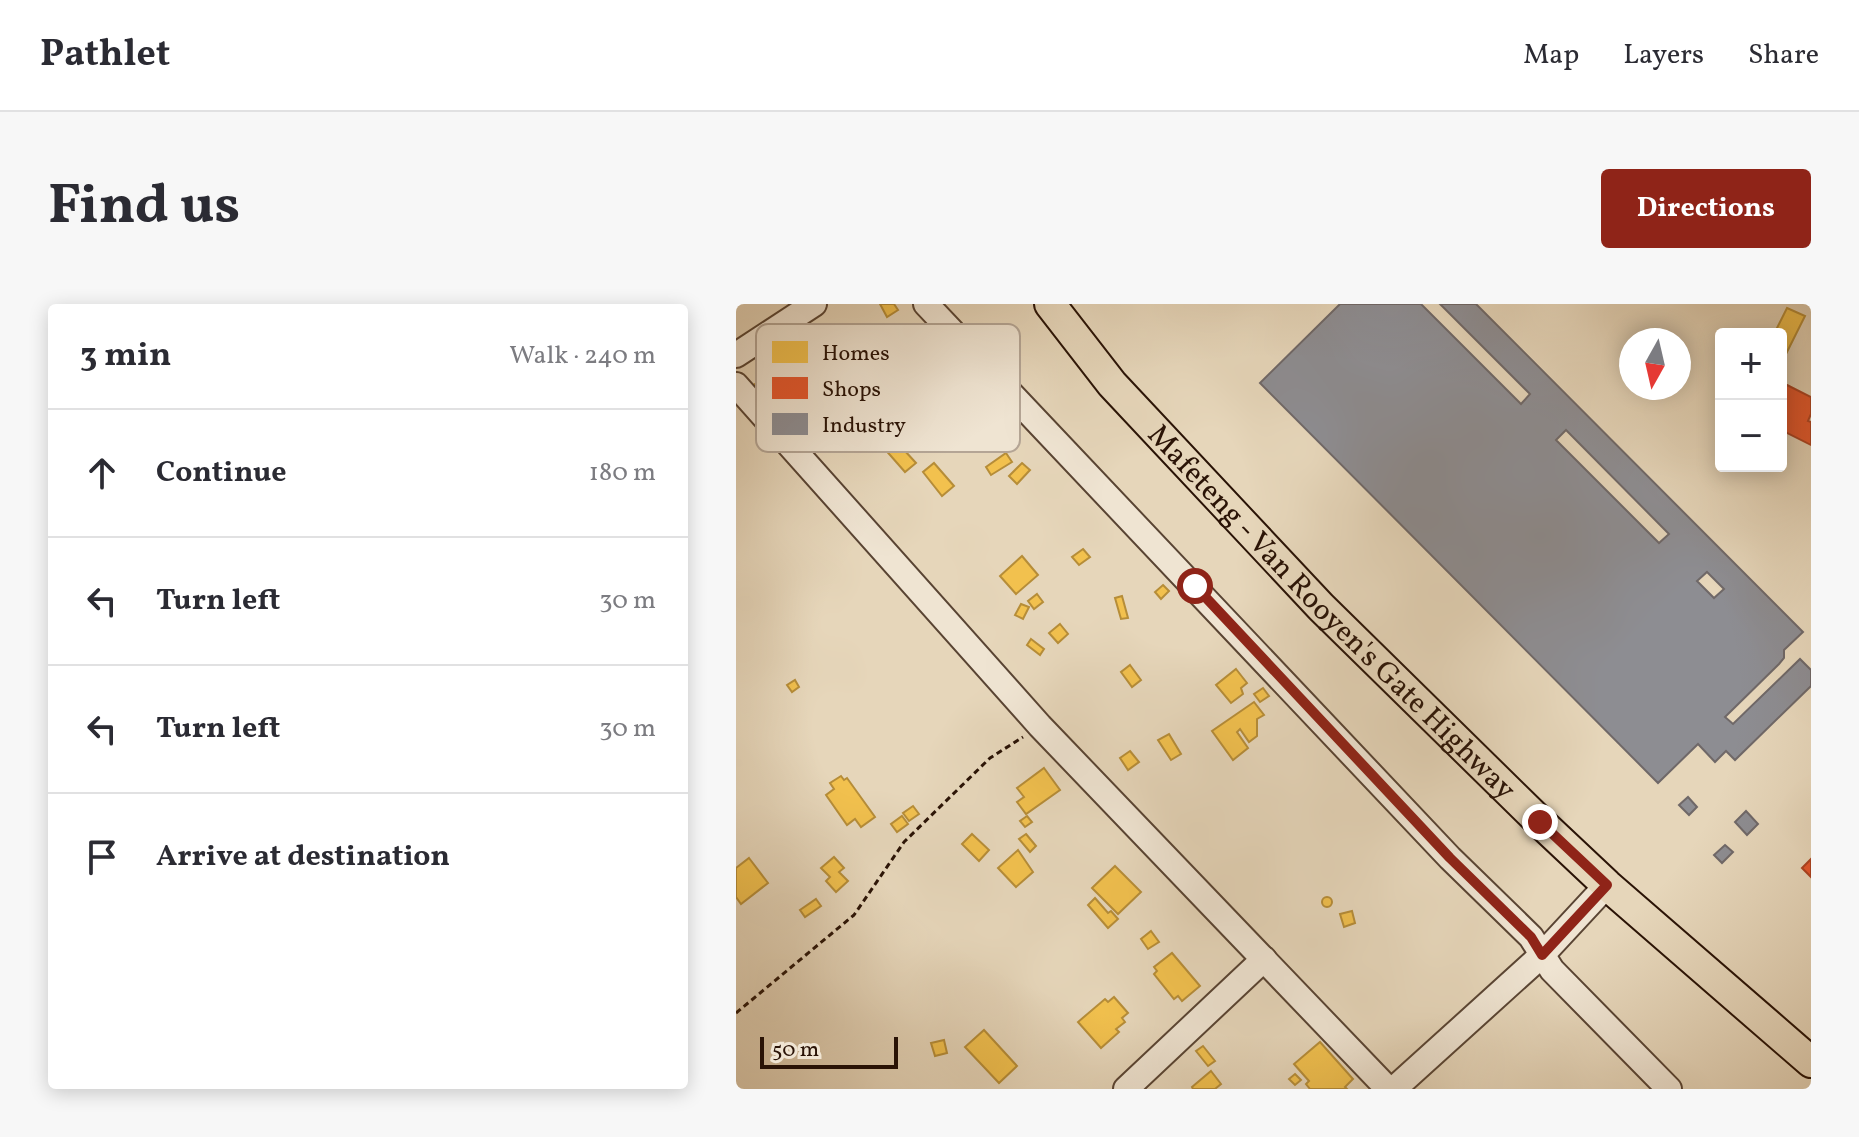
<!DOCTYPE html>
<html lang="en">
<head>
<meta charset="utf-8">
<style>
  body { margin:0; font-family:Vollkorn,serif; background:#f7f7f7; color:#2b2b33 }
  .controls { position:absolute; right:24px; top:24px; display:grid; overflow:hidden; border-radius:8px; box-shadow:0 4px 20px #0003 }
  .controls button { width:72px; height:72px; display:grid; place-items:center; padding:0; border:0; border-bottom:2px solid #e1e1e2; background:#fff; color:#2b2b33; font:40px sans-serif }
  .compass { position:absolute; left:883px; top:24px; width:72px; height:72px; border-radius:50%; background:#fff; box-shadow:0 4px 20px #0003; rotate:188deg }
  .scale { position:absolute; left:24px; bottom:20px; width:138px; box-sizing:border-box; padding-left:8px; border:4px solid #2a1306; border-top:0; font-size:22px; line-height:28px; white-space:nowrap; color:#2a1306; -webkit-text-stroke:6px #efe4d2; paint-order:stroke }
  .stop { position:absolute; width:24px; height:24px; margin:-18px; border:6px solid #8f2418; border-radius:50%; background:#fff }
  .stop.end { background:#8f2418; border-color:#fff; box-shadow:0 2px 8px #0008 }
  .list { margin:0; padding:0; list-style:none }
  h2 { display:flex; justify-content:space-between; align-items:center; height:104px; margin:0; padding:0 32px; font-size:34px }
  h2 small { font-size:26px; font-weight:400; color:#7c7c81 }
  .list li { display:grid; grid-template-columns:52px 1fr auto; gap:24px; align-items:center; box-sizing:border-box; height:128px; padding:0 32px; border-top:2px solid #e1e1e2 }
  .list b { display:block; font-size:30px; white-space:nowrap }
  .list em { font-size:26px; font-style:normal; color:#7c7c81 }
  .icon { flex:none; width:44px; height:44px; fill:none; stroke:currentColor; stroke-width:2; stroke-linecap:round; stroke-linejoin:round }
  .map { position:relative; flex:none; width:1075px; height:785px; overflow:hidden; border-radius:8px }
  header { display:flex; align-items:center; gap:48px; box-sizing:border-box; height:112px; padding:0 40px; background:#fff; border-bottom:2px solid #e1e1e2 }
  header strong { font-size:38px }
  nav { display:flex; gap:44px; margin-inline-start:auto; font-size:28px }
  .intro { display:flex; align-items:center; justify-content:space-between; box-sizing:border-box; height:192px; padding:0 48px }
  h1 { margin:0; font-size:56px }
  .button { padding:20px 36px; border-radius:8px; background:#8f2418; color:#fff; font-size:28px; font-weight:700 }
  main { display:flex; gap:48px; padding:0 48px }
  aside { flex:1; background:#fff; border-radius:8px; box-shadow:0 4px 20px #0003 }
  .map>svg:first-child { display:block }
  .homes { fill:#f2c14e; stroke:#b68d38; stroke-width:2 }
  .shops { fill:#e4572e; stroke:#ac4322; stroke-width:2 }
  .industry { fill:#8d8d92; stroke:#6f6868; stroke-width:2; fill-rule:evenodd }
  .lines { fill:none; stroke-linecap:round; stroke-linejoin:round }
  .minor-casing { stroke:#594433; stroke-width:28 }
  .major-casing { stroke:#2a1306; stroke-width:34 }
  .path { stroke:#2a1306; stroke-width:3; stroke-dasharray:6 4; stroke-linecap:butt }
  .minor { stroke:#efe4d2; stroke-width:24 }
  .major { stroke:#e6d6ba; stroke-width:30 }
  .route { stroke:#8f2418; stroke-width:10 }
  .labels { text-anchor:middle; stroke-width:8; stroke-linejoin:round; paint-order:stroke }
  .street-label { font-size:30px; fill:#2a1306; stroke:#efe4d2 }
  .key { fill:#efe4d2; stroke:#b4a595; stroke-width:2 }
  .key-label { font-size:22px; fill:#2a1306 }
</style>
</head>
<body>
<header>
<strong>Pathlet</strong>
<nav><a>Map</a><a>Layers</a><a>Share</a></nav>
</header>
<div class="intro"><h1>Find us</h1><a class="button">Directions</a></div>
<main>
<aside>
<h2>3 min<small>Walk · 240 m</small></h2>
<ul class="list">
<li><svg class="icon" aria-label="ahead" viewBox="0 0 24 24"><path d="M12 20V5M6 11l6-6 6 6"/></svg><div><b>Continue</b></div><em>180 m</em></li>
<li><svg class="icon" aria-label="left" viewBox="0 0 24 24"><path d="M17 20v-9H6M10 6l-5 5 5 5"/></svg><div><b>Turn left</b></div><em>30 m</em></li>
<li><svg class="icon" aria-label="left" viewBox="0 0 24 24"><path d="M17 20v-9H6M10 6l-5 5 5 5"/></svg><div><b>Turn left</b></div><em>30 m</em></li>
<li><svg class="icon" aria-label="arrive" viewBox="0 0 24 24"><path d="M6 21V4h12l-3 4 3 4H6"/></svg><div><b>Arrive at destination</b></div></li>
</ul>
</aside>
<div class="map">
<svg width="1075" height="785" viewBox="0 0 1075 785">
  <rect width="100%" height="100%" fill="#e6d6ba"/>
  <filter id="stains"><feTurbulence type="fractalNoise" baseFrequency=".0025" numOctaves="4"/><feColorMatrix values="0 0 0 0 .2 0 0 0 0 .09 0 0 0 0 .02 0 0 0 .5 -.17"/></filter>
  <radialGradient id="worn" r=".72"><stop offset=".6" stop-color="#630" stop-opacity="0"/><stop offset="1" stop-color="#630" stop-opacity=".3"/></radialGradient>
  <g class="homes">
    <path d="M144,0h14l4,6 -11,7z"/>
    <path d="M1051,4l18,8 -24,48v-30h-7z"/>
    <path d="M26,76l5,8 -9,5 -5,-8z"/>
    <path d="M157,134l23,25 -11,9 -22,-25z"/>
    <path d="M270,149l6,9 -21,13 -5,-8z"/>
    <path d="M198,159l20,23 -12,10 -19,-24z"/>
    <path d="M286,159l8,7 -13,14 -8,-8z"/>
    <path d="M347,245l7,8 -11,8 -7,-8z"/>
    <path d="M286,252l16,19 -22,19 -16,-18z"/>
    <path d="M427,281l6,6 -8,8 -6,-7z"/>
    <path d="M301,290l6,8 -9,7 -6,-8z"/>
    <path d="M386,292l6,22 -7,1 -6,-21z"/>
    <path d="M285,300l8,3 -6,12 -8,-4z"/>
    <path d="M324,320l8,10 -10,9 -9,-10z"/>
    <path d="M295,335l13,10 -4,6 -13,-10z"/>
    <path d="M394,361l11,15 -9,7 -11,-15z"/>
    <path d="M500,365l11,14 -6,5 2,6 -12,9 -15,-18z"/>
    <path d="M59,376l4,7 -7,5 -5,-7z"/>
    <path d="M527,384l6,8 -9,6 -6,-8z"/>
    <path d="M518,398l10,13 -7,4v17l-8,6 -9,-13 -3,3 11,16 -15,12 -21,-29z"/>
    <path d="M433,430l12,20 -10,6 -13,-20z"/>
    <path d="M394,447l9,11 -11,8 -8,-12z"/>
    <path d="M308,464l16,22 -34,24 -9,-12 7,-5 -7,-9z"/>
    <path d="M105,472l3,4 3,-2 28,39 -14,10 -6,-8 -8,6 -21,-30 8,-6 -4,-6z"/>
    <path d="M177,502l6,8 -10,7 -6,-8z"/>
    <path d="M166,512l6,8 -11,8 -6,-8z"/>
    <path d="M291,512l5,6 -7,5 -5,-6z"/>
    <path d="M236,530l17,16 -10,11 -17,-17z"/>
    <path d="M290,530l10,12 -6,6 -11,-13z"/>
    <path d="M282,546l15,22 -17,15 -18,-19z"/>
    <path d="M98,553l10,11 -5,4 9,9 -12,11 -10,-11 4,-4 -9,-9z"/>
    <path d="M13,554l19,25 -27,21 -5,-7v-29z"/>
    <path d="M379,562l26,26 -23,22 -26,-26z"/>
    <circle cx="591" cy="598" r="5"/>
    <path d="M359,594l13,15 3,-2 7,8 -10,9 -20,-23z"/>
    <path d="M80,595l5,7 -16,11 -5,-7z"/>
    <path d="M616,607l3,12 -11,4 -4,-13z"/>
    <path d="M415,627l8,11 -11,7 -7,-10z"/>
    <path d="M436,649l28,33 -18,15 -4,-5 -4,3 -20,-25 3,-3 -3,-4z"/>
    <path d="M378,693l14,16 -6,5 3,4 -9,7 3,3 -18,16 -23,-26 27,-23 3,3z"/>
    <path d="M248,726l33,36 -18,17 -34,-36z"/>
    <path d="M208,736l3,13 -12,3 -4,-13z"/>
    <path d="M584,738l33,37 -8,8 2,2h-37l-4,-5 3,-3 -15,-17z"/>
    <path d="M467,742l12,15 -7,5 -12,-15z"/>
    <path d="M475,767l10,13 -6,5h-22l-1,-2z"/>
    <path d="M559,770l6,6 -6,5 -6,-6z"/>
  </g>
  <g class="shops">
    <path d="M1051,81l24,12v17l-3,7 3,1v23l-30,-15v-35z"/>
    <path d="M1075,555v18l-9,-9z"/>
  </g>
  <g class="industry">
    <path d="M604,0h81l100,100 9,-10 -90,-90h36l327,328 -19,18v8l-5,6 -54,53 8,7 67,-65 11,11v16l-76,74 -9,-9 -11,11 -17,-18 -40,39 -398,-400zM830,126l103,104 -10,9 -103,-103zM971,268l17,17 -10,9 -17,-17z"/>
    <path d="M952,493l9,10 -8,8 -10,-10z"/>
    <path d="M1010,507l12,13 -11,11 -12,-13z"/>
    <path d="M989,541l8,7 -11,11 -8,-8z"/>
  </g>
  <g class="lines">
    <g class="minor-casing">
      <g id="minor">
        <path d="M190,0l524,554 81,79 21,33 117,119"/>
        <path d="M0,51l78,-51"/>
        <path d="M0,81l304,341 348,363"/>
        <path d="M390,785l138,-130"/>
        <path d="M658,785l148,-134 65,-70"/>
      </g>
    </g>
    <g class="major-casing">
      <g id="major">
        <path id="s1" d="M314,0l62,80 209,223 219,215 67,63 204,177"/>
      </g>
    </g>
    <path class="path" d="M0,709l118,-98 50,-73 86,-84 33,-21"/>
    <use href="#minor" class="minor"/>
    <use href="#major" class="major"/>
  </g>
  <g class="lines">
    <path class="route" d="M459,282l255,272 81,79 11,18 65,-70 -67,-63"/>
  </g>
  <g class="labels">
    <g class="street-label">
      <text dy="10" stroke="none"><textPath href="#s1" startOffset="418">Mafeteng - Van Rooyen's Gate Highway</textPath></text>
    </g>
  </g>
  <rect x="20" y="20" width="264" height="128" rx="12" class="key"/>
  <rect x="36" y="37" width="36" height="22" fill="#f2c14e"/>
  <rect x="36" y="73" width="36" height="22" fill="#e4572e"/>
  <rect x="36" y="109" width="36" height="22" fill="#8d8d92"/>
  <g class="key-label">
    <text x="86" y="56">Homes</text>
    <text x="86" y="92">Shops</text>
    <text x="86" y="128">Industry</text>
  </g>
  <rect width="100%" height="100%" filter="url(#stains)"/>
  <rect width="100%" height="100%" fill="url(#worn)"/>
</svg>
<div class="controls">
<button>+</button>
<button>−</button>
</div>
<svg class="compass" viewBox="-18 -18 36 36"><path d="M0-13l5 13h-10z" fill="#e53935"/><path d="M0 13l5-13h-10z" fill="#7c7c81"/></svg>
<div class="scale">50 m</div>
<div class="stop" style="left:459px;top:282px"></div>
<div class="stop end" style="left:804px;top:518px"></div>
</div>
</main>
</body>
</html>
